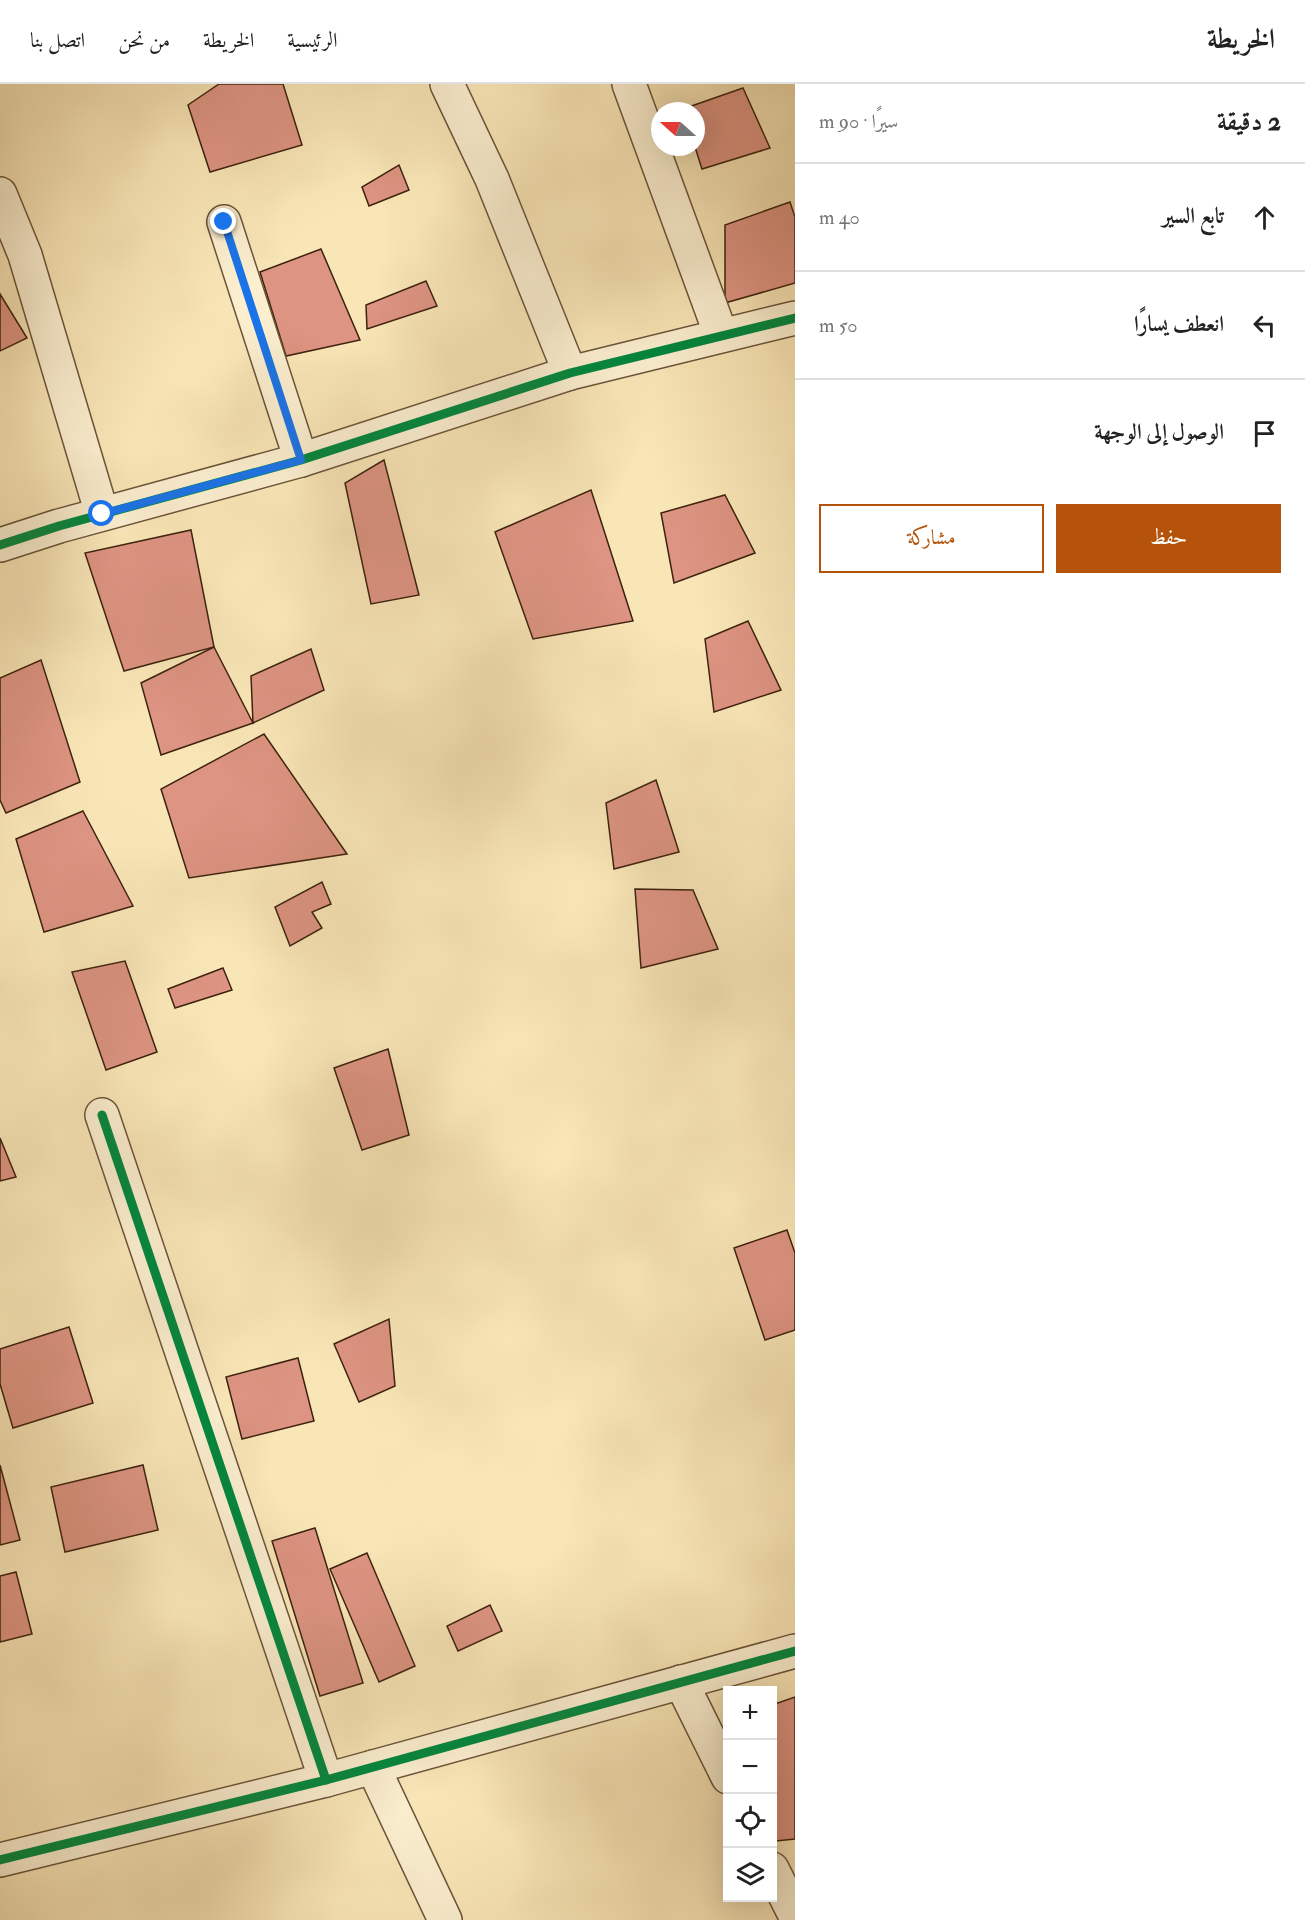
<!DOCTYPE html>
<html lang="ar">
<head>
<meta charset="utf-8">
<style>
  body { margin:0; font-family:"IM FELL Double Pica",Amiri,serif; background:#f2f2f2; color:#222; direction:rtl }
  .controls { position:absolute; right:18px; bottom:18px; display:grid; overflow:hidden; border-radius:0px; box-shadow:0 6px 24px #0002 }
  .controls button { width:54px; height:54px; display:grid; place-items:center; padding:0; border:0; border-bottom:2px solid #e0e0e0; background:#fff; color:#222; font:30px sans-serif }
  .compass { position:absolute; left:651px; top:18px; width:54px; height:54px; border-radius:50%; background:#fff; box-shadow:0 6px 24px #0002; rotate:291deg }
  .stop { position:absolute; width:18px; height:18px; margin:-14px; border:4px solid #1a73e8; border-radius:50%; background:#fff }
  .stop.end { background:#1a73e8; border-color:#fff; box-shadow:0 2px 6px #0008 }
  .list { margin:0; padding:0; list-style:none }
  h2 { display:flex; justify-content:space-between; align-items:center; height:78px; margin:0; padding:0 24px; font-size:26px }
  h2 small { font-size:20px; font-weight:400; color:#767676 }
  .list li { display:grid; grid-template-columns:39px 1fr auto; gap:18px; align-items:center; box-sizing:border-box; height:108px; padding:0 24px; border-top:2px solid #e0e0e0 }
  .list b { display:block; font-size:22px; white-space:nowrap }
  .list em { font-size:20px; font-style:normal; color:#767676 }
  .actions { display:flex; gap:12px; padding:18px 24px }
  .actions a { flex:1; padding:14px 0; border:2px solid #b45309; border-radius:0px; text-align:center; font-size:21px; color:#b45309 }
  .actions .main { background:#b45309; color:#fff }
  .icon { flex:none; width:33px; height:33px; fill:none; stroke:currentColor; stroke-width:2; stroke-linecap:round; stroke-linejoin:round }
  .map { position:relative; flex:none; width:795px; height:1836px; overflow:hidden; direction:ltr }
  header { display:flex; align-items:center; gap:36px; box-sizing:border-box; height:84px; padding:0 30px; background:#fff; border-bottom:2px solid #e0e0e0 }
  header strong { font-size:28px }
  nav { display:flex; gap:33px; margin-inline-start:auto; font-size:21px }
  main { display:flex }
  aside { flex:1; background:#fff }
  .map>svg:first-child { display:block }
  .building { fill:#dd9482; stroke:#3d220e; stroke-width:1.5 }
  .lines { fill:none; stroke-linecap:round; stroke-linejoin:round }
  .minor-casing { stroke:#6c5338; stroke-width:36 }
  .minor { stroke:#fbefd0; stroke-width:33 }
  .cycleway-casing { stroke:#fbefd0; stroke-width:13 }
  .cycleway { stroke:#00873e; stroke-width:9 }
  .route { stroke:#1a73e8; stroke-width:8 }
</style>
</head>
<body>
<header>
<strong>الخريطة</strong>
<nav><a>الرئيسية</a><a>الخريطة</a><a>من نحن</a><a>اتصل بنا</a></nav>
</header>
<main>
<aside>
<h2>2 دقيقة<small>سيرًا · 90 m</small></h2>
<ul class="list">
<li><svg class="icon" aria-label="ahead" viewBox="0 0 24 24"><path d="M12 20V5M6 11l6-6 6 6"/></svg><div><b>تابع السير</b></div><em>40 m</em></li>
<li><svg class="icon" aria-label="left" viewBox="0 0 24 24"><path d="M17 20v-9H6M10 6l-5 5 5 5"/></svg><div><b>انعطف يسارًا</b></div><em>50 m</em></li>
<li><svg class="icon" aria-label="arrive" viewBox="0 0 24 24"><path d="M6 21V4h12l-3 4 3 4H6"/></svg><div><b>الوصول إلى الوجهة</b></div></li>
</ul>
<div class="actions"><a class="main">حفظ</a><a>مشاركة</a></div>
</aside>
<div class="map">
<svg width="795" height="1836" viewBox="0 0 795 1836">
  <rect width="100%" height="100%" fill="#f9e6b7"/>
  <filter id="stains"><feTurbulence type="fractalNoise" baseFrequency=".00333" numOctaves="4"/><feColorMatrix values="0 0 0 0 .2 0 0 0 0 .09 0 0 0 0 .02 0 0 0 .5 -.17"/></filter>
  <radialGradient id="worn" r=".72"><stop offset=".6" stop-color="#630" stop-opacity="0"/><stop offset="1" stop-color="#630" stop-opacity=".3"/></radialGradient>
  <g class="building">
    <path d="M219,0h64l19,61 -92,27 -22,-67z"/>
    <path d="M743,4l27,60 -68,21 -7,-22 1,-36h-12l-1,-2z"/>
    <path d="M399,81l10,25 -40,16 -7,-19z"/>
    <path d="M790,118l5,15v66l-70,20v-78z"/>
    <path d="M321,165l39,91 -74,16 -26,-84z"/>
    <path d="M426,197l11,25 -70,23 -1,-24z"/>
    <path d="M0,210l27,44 -27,13z"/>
    <path d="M384,376l35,135 -48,9 -26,-121z"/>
    <path d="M591,406l42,131 -100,18 -38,-107z"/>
    <path d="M725,411l30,58 -81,30 -13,-70z"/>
    <path d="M191,446l23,117 -90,24 -39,-118z"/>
    <path d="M748,537l33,69 -67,22 -9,-73z"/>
    <path d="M214,563l39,76 -92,32 -20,-72z"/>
    <path d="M311,565l13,41 -71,33 -2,-47z"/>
    <path d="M41,576l39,122 -74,31 -6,-13v-122z"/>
    <path d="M264,650l83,120 -158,24 -28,-89z"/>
    <path d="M656,696l23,72 -65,17 -8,-66z"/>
    <path d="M83,727l50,95 -89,26 -28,-93z"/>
    <path d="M322,798l9,22 -19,8 10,16 -32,18 -15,-39z"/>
    <path d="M635,805l58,1 25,59 -77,19z"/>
    <path d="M125,877l32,91 -51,18 -34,-98z"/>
    <path d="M223,884l9,22 -57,18 -7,-19z"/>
    <path d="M388,965l21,86 -47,15 -28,-82z"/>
    <path d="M0,1054l16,39 -16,4z"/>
    <path d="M787,1146l8,23v77l-30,10 -31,-92z"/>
    <path d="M389,1235l6,67 -36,16 -25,-58z"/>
    <path d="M69,1243l24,76 -80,25 -13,-44v-35z"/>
    <path d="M298,1274l16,63 -72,18 -16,-62z"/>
    <path d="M0,1381l20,75 -20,5z"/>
    <path d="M143,1381l15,65 -93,22 -14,-65z"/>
    <path d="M315,1444l48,155 -43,13 -48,-155z"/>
    <path d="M367,1469l48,113 -36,16 -49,-113z"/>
    <path d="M16,1488l16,62 -32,8v-66z"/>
    <path d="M490,1521l12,26 -44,20 -11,-25z"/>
    <path d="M795,1613v142l-19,2 -4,-8v-128z"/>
  </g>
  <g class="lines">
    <g class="minor-casing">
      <g id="minor">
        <path d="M447,0l45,95 78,194"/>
        <path d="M629,0l92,251"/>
        <path d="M0,110l25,61 77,259"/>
        <path d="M224,138l77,238"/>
        <path d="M0,461l59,-19 242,-66 269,-87 225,-55"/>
        <path d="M102,1031l224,665"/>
        <path d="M681,1598l47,95"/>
        <path d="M373,1683l72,153"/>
        <path d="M0,1776l326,-80 469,-129"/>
        <path d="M772,1785l23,46"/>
      </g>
    </g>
    <use href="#minor" class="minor"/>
    <g class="cycleway-casing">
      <g id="cycleway">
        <path d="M0,461l59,-19 242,-66 269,-87 225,-55"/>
        <path d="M102,1031l224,665"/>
        <path d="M0,1776l326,-80 469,-129"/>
      </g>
    </g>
    <use href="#cycleway" class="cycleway"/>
  </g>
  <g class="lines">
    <path class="route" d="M102,430l199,-54 -77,-238"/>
  </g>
  <rect width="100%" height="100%" filter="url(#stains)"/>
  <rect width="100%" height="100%" fill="url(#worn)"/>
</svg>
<div class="controls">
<button>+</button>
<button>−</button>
<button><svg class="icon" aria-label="locate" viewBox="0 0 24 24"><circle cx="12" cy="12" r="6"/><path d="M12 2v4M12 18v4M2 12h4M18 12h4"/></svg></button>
<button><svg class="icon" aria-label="layers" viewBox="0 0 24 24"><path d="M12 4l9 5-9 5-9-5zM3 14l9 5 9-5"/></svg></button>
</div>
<svg class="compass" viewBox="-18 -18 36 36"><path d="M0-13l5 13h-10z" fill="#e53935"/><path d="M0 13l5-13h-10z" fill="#767676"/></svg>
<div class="stop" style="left:102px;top:430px"></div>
<div class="stop end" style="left:224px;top:138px"></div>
</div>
</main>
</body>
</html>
